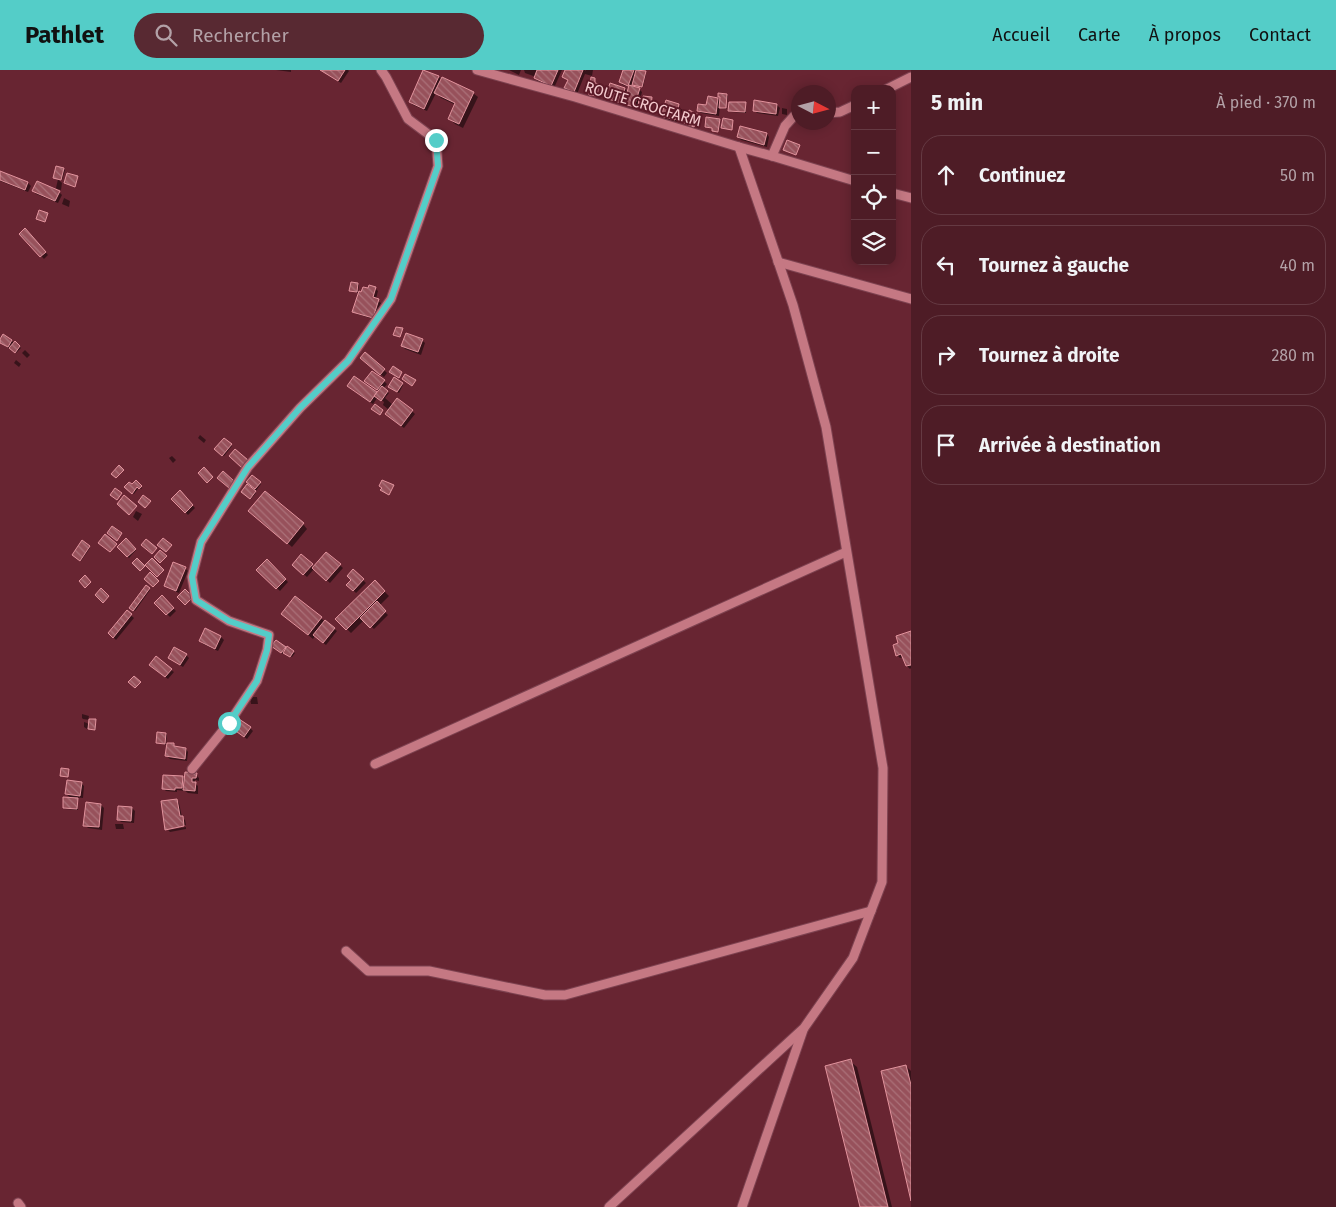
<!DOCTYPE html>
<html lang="fr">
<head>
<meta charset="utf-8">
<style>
  body { margin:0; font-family:"Fira Sans",sans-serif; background:#582932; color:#f1f3f6 }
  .controls { position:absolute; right:15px; top:15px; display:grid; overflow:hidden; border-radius:10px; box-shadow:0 2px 12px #0003 }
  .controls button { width:45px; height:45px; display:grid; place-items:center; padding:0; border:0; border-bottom:1px solid #653a43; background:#4e1c26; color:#f1f3f6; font:25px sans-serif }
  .compass { position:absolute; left:791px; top:15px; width:45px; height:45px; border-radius:50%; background:#4e1c26; box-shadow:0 2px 12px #0003; rotate:96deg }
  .stop { position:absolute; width:15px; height:15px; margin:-11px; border:4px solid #54cdc8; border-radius:50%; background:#fff }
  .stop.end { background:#54cdc8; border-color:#fff; box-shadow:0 1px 5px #0008 }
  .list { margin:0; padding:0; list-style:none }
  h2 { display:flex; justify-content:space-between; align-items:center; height:65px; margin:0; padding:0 20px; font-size:21px }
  h2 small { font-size:16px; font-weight:400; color:#b3a1a7 }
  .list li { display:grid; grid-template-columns:32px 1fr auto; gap:15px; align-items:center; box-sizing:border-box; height:80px; margin:0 10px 10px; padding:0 10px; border:1px solid #653a43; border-radius:20px }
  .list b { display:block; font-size:19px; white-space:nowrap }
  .list em { font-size:16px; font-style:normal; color:#b3a1a7 }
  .icon { flex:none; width:28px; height:28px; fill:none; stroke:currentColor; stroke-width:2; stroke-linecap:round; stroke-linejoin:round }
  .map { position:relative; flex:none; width:911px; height:1137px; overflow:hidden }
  header { display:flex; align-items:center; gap:30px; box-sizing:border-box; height:70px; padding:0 25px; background:#54cdc8; color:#111 }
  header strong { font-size:24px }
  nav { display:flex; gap:28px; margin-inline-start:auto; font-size:18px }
  .search { width:350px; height:45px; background:#582932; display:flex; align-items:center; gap:12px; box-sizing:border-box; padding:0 18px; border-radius:28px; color:#b3a1a7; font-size:19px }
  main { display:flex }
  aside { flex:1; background:#4e1c26 }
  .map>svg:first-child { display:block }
  .shadow { fill:#0007 }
  .building { fill:url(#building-back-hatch); stroke:#e2939d }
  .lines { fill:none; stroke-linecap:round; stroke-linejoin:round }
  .minor-casing { stroke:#7d4250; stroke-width:11 }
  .minor { stroke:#c57883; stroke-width:9 }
  .route { stroke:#54cdc8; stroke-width:6 }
  .labels { text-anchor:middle; stroke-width:4; stroke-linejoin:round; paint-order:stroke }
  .street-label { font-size:15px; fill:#f5cbcf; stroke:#5c1a28 }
</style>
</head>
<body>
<header>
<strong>Pathlet</strong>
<div class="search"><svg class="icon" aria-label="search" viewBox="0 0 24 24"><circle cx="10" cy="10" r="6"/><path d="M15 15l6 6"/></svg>Rechercher</div>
<nav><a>Accueil</a><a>Carte</a><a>À propos</a><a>Contact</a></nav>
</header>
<main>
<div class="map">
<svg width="911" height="1137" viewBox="0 0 911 1137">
  <defs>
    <pattern id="building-back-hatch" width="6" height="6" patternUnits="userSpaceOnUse" patternTransform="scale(1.25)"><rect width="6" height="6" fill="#97515b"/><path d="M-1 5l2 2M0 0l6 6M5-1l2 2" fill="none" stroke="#ab7179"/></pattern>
  </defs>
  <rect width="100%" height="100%" fill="#682532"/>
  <g class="shadow">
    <path d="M276,0h15v2z"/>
    <path d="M321,0h27l1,1 -8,12z"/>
    <path d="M509,0h12l-2,5z"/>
    <path d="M524,0h38l-8,18 -16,-7 -3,-3 1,-1 -11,-4z"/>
    <path d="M567,0h18l1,1v-1h7l-1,6 -7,-2 -8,20 -8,-3 -3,-3 3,-7 -5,-4z"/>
    <path d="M625,0h13l8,4 -3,13 -8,-2 -2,-2 -1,4 7,2 3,3 -2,8 11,-2 1,1v9l-11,-1 -3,-2 -1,4 -9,-3 -4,-3v2l-15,-5 -2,-3 4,-13 14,5 3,4 2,-6 -7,-2 -3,-3z"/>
    <path d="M425,1l14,6 3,3 31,13 5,4 -15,31 -8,-4 -5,-5 6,-14 -15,-7 -5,-5 -9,18 -14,-6 -3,-3z"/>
    <path d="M726,25l2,1 -2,13 -5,-1 -1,-1 -1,9 -18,-3 -3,-3 9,-4 11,-7 3,3 -2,-6z"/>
    <path d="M745,34l1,1v8l-15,-1 -1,-1z"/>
    <path d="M678,35l3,4 8,4 10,4 -4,10 -9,-3v-4l-7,-4 -1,6 -12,-3 -3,-3z"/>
    <path d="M777,35l3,3 -2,8 -21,-3 -3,-3z"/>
    <path d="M782,38l5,1v6l-5,-1z"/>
    <path d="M719,50l1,1 -1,11h-5l-1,-4 -7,-1z"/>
    <path d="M767,64l2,3 -2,10 -26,-7 -3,-3z"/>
    <path d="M63,99l2,1 -3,10 -4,-1 4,4 -1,7 -4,-1 -1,-1 2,-9z"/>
    <path d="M0,103l28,10 3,3 -3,6 -28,-11z"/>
    <path d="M34,121l25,1 3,3 -4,8 -22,-9z"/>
    <path d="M64,128l6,3 -1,6 -7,-3z"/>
    <path d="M25,160l23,25 -4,4 -23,-25z"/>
    <path d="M357,214l2,1 -1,7 4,2 13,-6 3,3 -2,8 5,4 -5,17 -19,-6 -3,-2 5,-19 -8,-2z"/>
    <path d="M3,266l12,7 6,5 -5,5 -16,-11z"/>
    <path d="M422,270l3,3 -4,12 -16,-6 -3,-3z"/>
    <path d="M25,280l5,5 -3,3 -5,-5z"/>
    <path d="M16,290l5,4 -2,3 -5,-4z"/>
    <path d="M364,291l20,9 3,3 -3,4z"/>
    <path d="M384,311l3,3 -4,5 6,4 -4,5 8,7 19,6 3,3 -11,14 -15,-11v-7l-6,-5 1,-3 -6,-5 -5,7 -22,-15 25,4 1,1 3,-3 -11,-7z"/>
    <path d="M402,314l1,1 -4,8 -8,-5z"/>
    <path d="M200,365l6,5 -2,3 -6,-5z"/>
    <path d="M225,369l7,7 -8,10 -8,-7z"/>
    <path d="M172,386l4,4 -3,3 -4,-5z"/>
    <path d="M252,407l9,7 -6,8 1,1 -5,6 -8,-7 6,-8z"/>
    <path d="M136,412l6,6 -1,1 -2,-2 -5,7 -8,-7 6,-1z"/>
    <path d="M180,422l15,16 -7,7 -15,-16z"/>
    <path d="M136,441l6,3 -4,7 -5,-4z"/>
    <path d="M255,445l48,9 4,5 -15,18z"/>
    <path d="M126,470l10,10 -7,8 -10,-11z"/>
    <path d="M83,472l7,6 -9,13 -8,-6z"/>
    <path d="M326,483l17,15 -13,15 -16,-14 -7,8 -13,-12 7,-9 13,12z"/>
    <path d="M267,491l21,21 -8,9 -22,-21z"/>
    <path d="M185,498l3,3 -9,22 -11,-5 -3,-2z"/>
    <path d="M353,500l13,13 -10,10 -8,-8 5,-5z"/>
    <path d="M375,512l14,14 -10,10 9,9 -14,14 -10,-9 -13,13 -14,-14z"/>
    <path d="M146,517l4,3 -15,21 -4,-3z"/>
    <path d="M162,527l14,14 -6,6 -14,-14z"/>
    <path d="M295,528l42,33 -11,14 -11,-9 -2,3 -26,-21z"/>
    <path d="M127,542l7,6 -18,22 -7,-7z"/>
    <path d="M206,560l15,7 3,3 -6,11 -15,-7 -3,-3z"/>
    <path d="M911,563v35l-1,1 -3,-3 -4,-9 -3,1 -3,-3z"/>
    <path d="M273,576l12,2 2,2 1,-2 7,5 -3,4 -8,-5 -1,2z"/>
    <path d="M186,585l3,3 -6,9 -11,-7z"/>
    <path d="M153,598l18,2 3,2 -6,7z"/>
    <path d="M250,627h7l1,7h-7z"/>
    <path d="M82,644l7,2 -1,4 8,2v8l-6,-1 -2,-2 -1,2 -3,-2v-5l3,1 2,2 1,-5 -7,-1 -1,-1z"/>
    <path d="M250,658l3,3 -6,8 -13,-10z"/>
    <path d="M166,664l1,1 -1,9 7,1 4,3 9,1 2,3 -1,9 -17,-2 -3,-3 1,-11 -11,-2z"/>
    <path d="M196,705l3,3v3l-4,-1v3l3,3v8l-10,-1 -3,-2 -8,-1v2l-11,-1 -3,-3 19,-11 3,3z"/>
    <path d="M81,713l3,3 -1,12 -8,-1 3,3v10l-13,-1 -1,-1 8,-9 -6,-5z"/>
    <path d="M176,730l3,3 3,14 3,3 1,5 -19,3z"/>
    <path d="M101,735l3,3 -2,22 -14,-2 -3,-3z"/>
    <path d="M132,738l3,3 -1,12 -13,-1 -3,-3z"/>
    <path d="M115,754h8l1,5h-8z"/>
    <path d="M186,757v2l-16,3 -2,-2z"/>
    <path d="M850,991l7,6 35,140h-31z"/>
    <path d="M906,996l5,5v124z"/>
  </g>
  <g class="building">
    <path d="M320,0h25l-7,11z"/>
    <path d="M423,0l16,6 -15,33 -15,-7z"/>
    <path d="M537,0h21l-7,16 -17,-8z"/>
    <path d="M565,0h18l-9,22 -10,-4 4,-8 -6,-3z"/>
    <path d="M623,0h11l-6,16 -9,-4z"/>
    <path d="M636,0l10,1 -4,16 -10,-2z"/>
    <path d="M442,7l32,15 -15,32 -11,-5 7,-16 -21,-10z"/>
    <path d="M591,7l4,1v5l4,1 -2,12 -8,-1z"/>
    <path d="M610,13l15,5 -4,15 -16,-5z"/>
    <path d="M629,15l11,3 -6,19 -10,-3z"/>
    <path d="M718,23l9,1 -1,14h-7l1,-11h-2z"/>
    <path d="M643,26l9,1 -1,10 -13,-1 1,-7h3z"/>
    <path d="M708,26l10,2 -2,16 -19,-3 1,-7 8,1z"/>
    <path d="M666,30l13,4 -4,16 -14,-4z"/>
    <path d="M754,30l23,4 -1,10 -23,-3z"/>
    <path d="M729,32h17l-1,10 -17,-1z"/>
    <path d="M689,40l10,5 -5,12 -10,-4z"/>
    <path d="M706,47l14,2 -2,13 -6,-1v-3l-7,-1z"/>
    <path d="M723,48l10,2 -1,10 -11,-2z"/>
    <path d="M740,56l27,7 -3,12 -27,-8z"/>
    <path d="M787,70l13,5 -4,10 -13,-5z"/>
    <path d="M56,96l8,2 -3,12 -8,-2z"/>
    <path d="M0,101l28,11 -3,8 -25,-10z"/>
    <path d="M67,103l11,3 -3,11 -11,-4z"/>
    <path d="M37,111l23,10 -5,10 -23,-10z"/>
    <path d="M39,140l9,3 -3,9 -9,-3z"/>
    <path d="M25,158l21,24 -6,5 -21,-23z"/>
    <path d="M351,212l7,1 -1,9 -8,-1z"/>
    <path d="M369,215l7,2 -3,10 6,2 -6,19 -21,-6 7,-21 2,1 2,-5 5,1z"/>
    <path d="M396,257l7,1 -3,9 -7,-2z"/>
    <path d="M406,263l17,6 -5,13 -17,-6z"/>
    <path d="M3,264l9,6 -4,7 -8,-4v-4z"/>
    <path d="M15,271l5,5 -5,7 -6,-5z"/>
    <path d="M365,282l20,17 -5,6 -20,-17z"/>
    <path d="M393,296l9,6 -3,6 -10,-6z"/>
    <path d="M372,301l13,9 -8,10 -13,-9z"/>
    <path d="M405,304l11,6 -4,6 -10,-7z"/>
    <path d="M354,306l23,16 -7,10 -23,-16z"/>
    <path d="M394,307l9,6 -6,9 -9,-5z"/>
    <path d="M382,316l6,5 -7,10 -7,-5z"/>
    <path d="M397,328l16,12 -12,16 -16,-12z"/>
    <path d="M375,334l8,6 -3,5 -9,-6z"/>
    <path d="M224,368l8,6 -10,12 -8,-7z"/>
    <path d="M235,379l13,11 -6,8 -13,-12z"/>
    <path d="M119,395l5,5 -8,8 -5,-4z"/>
    <path d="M204,397l9,10 -6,6 -9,-10z"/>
    <path d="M223,401l11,10 -5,7 -12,-10z"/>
    <path d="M252,405l9,7 -6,7 -9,-7z"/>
    <path d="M136,410l6,6 -3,3 -2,-2 -5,7 -8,-7 5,-5 3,2z"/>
    <path d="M382,410l12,5 -5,10 -9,-5 2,-2 -3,-2z"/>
    <path d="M247,414l9,7 -6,8 -9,-7z"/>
    <path d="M115,418l7,5 -5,7 -7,-5z"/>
    <path d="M180,420l13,15 -8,8 -14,-14z"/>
    <path d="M265,421l39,32 -17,21 -39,-33z"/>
    <path d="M124,425l13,11 -8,9 -12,-11z"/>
    <path d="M143,425l8,6 -6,7 -7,-6z"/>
    <path d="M112,456l10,7 -5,8 -10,-8z"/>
    <path d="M105,464l12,10 -7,8 -12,-9z"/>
    <path d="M126,468l10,11 -9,8 -10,-10z"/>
    <path d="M163,468l9,7 -6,7 -9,-7z"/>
    <path d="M146,469l11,9 -5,6 -11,-9z"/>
    <path d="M82,470l8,6 -10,15 -8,-6z"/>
    <path d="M160,480l7,6 -7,7 -6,-6z"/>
    <path d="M326,482l15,12 -15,17 -14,-13z"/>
    <path d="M301,484l12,10 -10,11 -11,-10z"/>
    <path d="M137,488l8,8 -5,5 -8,-8z"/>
    <path d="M152,488l12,12 -7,7 -12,-12z"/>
    <path d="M267,489l19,20 -10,10 -20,-19z"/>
    <path d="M173,492l13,5 -10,24 -12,-5z"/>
    <path d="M353,499l11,10 -11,12 -7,-6 5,-5 -4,-4z"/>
    <path d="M150,502l9,9 -6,6 -9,-8z"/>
    <path d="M85,505l6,7 -6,6 -6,-7z"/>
    <path d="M375,510l10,11 -39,39 -11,-11z"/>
    <path d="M146,515l4,3 -17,23 -4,-3z"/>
    <path d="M101,518l8,8 -6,7 -8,-8z"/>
    <path d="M185,519l8,8 -8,8 -8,-8z"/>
    <path d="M162,525l12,13 -8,7 -12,-12z"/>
    <path d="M295,526l27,21 -14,18 -27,-21z"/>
    <path d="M377,531l9,10 -16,17 -10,-10z"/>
    <path d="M127,540l5,4 -19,24 -5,-5z"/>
    <path d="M325,550l10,8 -12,15 -10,-8z"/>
    <path d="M205,558l16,8 -6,13 -16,-8z"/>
    <path d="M911,561v34l-5,1 -5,-12 -5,2 -3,-11 5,-2 -2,-7z"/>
    <path d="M276,570l10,7 -5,6 -10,-7z"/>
    <path d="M287,576l7,5 -4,6 -7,-4z"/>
    <path d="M174,577l13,7 -7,11 -12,-7z"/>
    <path d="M156,586l16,13 -7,8 -16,-12z"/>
    <path d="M134,606l7,6 -6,6 -7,-6z"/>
    <path d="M236,647l15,10 -7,10 -15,-11z"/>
    <path d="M89,649h7l-1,11 -7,-1z"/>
    <path d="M157,662l9,1 -1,11 -9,-1z"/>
    <path d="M167,673h7v3l12,2 -1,11 -20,-3z"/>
    <path d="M61,698l8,1 -1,8 -8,-1z"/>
    <path d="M185,702l12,1 -1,5h-4v4h4l-1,9 -12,-1z"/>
    <path d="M163,705l20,1 -1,12h-7v2l-13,-1z"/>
    <path d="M67,710l15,2 -2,14 -15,-2z"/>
    <path d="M63,727l15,1 -1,11 -14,-1z"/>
    <path d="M177,729l3,17h3l1,10 -19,4 -4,-29z"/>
    <path d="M86,732l15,2 -2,23 -16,-1z"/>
    <path d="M118,736l14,1 -1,14 -14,-1z"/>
    <path d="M851,989l37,148h-28l-35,-141z"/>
    <path d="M906,995l5,20v116l-30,-130z"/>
  </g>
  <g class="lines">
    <g class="minor-casing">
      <g id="minor">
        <path d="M477,0l98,27 164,50 33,9 83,25"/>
        <path d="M887,19l24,-12"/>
        <path d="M828,43l12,-1 15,-7"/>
        <path d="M772,86l13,-30 9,-10h4"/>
        <path d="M892,123l19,5"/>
        <path d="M778,192l133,37"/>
        <path d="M375,694l471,-212"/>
        <path d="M192,699l37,-46 28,-42 10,-31 2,-15 -40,-14 -33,-21 -4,-23 9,-35 47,-75 52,-59 48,-47 43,-62 47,-133 -2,-26 -28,-21 -22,-42 -5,-7"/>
        <path d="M346,881l22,20h61l116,24h20l306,-84"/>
        <path d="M18,1133l3,4"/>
        <path d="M609,1137l195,-179 49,-70 29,-76 1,-114 -57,-341 -33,-122 -54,-158"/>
        <path d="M742,1137l61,-177"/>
      </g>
    </g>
    <use href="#minor" class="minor"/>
  </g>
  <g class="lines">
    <path class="route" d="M229,653l28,-42 10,-31 2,-15 -40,-14 -33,-21 -4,-23 9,-35 47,-75 52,-59 48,-47 43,-62 47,-133 -2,-26"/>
  </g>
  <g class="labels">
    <g class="street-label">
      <text transform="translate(643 34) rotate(17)" y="5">ROUTE CROCFARM</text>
    </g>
  </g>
</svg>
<div class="controls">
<button>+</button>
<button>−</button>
<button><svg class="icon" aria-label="locate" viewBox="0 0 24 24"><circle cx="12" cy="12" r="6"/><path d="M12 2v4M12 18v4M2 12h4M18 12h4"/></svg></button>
<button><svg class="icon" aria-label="layers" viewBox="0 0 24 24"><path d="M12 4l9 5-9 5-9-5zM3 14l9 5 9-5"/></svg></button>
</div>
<svg class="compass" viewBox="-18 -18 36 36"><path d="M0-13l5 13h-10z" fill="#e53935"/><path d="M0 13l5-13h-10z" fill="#b3a1a7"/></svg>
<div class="stop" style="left:229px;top:653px"></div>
<div class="stop end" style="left:436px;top:70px"></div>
</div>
<aside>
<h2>5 min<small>À pied · 370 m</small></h2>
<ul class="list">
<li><svg class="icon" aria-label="ahead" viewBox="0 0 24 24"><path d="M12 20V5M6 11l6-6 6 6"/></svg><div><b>Continuez</b></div><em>50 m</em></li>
<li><svg class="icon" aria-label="left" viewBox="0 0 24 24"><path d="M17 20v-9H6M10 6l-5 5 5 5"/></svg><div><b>Tournez à gauche</b></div><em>40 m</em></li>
<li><svg class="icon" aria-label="right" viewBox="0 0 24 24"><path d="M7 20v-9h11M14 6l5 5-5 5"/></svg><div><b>Tournez à droite</b></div><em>280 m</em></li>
<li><svg class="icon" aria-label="arrive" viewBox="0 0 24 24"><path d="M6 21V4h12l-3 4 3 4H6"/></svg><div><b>Arrivée à destination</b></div></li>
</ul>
</aside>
</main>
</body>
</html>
